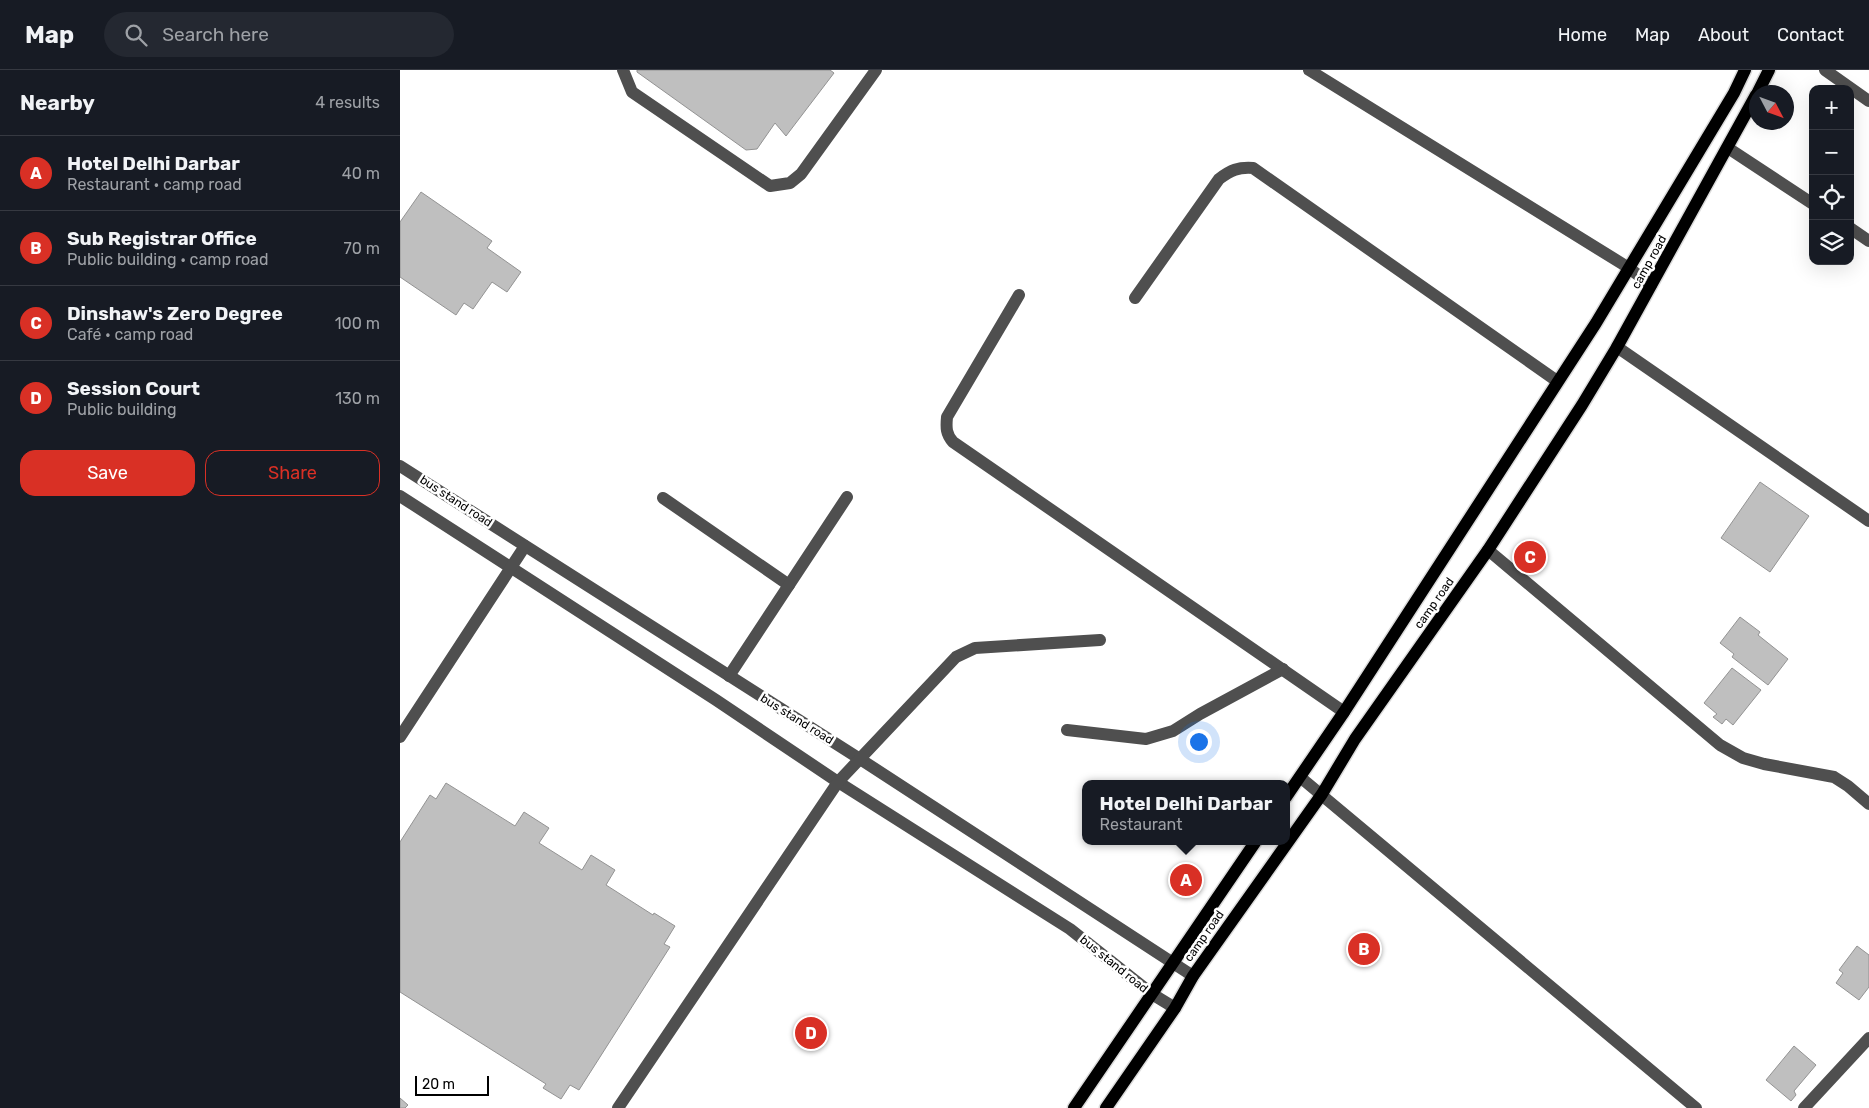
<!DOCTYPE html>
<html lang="en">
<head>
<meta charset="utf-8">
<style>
  body { margin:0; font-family:Rubik,sans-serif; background:#242831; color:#f1f3f6 }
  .controls { position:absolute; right:15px; top:15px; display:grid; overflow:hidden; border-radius:10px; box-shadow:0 5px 20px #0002 }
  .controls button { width:45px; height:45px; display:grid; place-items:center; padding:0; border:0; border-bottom:1px solid #363941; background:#171b24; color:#f1f3f6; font:25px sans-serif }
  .compass { position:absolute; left:1349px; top:15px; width:45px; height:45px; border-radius:50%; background:#171b24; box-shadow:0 5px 20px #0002; rotate:131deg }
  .scale { position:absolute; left:15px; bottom:12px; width:74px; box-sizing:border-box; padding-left:5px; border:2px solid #000; border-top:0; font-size:14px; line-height:18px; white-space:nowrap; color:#000; -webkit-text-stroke:4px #fff; paint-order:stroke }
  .you { position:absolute; left:798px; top:671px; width:18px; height:18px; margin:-12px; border:4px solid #fff; border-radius:50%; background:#1a73e8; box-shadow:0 0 0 8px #1a73e833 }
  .badge { display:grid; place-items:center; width:32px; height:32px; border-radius:50%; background:#d93025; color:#fff; font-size:16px; font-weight:700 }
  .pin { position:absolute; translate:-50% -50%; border:2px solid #fff; box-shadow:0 1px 5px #0006 }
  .popup { position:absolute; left:682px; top:710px; width:208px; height:65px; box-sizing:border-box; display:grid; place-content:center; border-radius:10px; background:#171b24; filter:drop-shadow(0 1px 4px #0005); font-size:16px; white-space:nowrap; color:#9ea1a6 }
  .popup b { font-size:19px; color:#f1f3f6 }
  .popup::after { content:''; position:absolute; left:50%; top:100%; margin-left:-10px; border:10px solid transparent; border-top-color:#171b24 }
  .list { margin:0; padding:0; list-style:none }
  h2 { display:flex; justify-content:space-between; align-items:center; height:65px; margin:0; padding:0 20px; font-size:21px }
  h2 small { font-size:16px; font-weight:400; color:#9ea1a6 }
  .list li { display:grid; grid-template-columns:32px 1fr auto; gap:15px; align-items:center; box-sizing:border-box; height:75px; padding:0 20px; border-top:1px solid #363941 }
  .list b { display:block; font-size:19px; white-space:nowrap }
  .list p { margin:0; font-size:16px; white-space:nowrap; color:#9ea1a6 }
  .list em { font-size:16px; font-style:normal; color:#9ea1a6 }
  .actions { display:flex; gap:10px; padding:15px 20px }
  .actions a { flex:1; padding:11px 0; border:1px solid #d93025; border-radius:15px; text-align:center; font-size:18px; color:#d93025 }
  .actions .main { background:#d93025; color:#fff }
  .icon { flex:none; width:28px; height:28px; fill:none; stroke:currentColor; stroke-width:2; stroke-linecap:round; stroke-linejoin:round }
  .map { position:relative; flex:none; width:1469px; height:1038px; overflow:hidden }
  header { display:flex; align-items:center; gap:30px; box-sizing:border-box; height:70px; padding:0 25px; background:#171b24; border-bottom:1px solid #363941 }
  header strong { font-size:24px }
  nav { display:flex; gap:28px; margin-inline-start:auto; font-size:18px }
  .search { width:350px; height:45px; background:#242831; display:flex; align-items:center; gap:12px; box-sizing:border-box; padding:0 18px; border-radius:28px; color:#9ea1a6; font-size:19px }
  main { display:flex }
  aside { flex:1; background:#171b24 }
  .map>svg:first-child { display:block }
  .building { fill:#bfbfbf; stroke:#939393 }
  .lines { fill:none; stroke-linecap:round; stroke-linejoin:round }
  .major-casing { stroke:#dbdbdb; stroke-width:15 }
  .minor { stroke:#4f4f4f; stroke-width:12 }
  .major { stroke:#000; stroke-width:12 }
  .labels { text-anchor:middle; stroke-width:5; stroke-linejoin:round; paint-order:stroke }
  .street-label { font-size:12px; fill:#000; stroke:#fff }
</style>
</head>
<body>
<header>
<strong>Map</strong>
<div class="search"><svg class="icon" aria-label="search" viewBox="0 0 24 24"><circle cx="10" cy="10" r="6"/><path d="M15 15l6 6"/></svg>Search here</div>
<nav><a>Home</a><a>Map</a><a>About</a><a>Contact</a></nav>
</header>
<main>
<aside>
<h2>Nearby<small>4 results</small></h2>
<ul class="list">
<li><span class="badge">A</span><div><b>Hotel Delhi Darbar</b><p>Restaurant · camp road</p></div><em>40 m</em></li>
<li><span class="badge">B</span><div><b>Sub Registrar Office</b><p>Public building · camp road</p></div><em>70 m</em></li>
<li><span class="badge">C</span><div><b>Dinshaw's Zero Degree</b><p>Café · camp road</p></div><em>100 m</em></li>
<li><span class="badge">D</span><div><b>Session Court</b><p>Public building</p></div><em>130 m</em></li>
</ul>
<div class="actions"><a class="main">Save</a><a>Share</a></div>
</aside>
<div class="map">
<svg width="1469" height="1038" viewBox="0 0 1469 1038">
  <rect width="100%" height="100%" fill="#fff"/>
  <g class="building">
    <path d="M237,0h193l4,3 -48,63 -11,-13 -18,26 -11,1 -109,-78z"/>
    <path d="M21,122l71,49 -5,7 34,24 -14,20 -15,-10 -19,27 -9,-6 -8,12 -56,-38v-55z"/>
    <path d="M1360,412l49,34 -39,56 -49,-34z"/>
    <path d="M1340,547l20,15 -2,3 30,24 -20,26 -36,-28 2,-3 -14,-11z"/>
    <path d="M1332,598l29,22 -28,35 -7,-6 -4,5 -9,-7 4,-3 -13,-11z"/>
    <path d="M46,713l69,43 9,-14 25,16 -10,15 43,27 9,-15 24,15 -9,15 47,30 1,-2 21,13 -11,18 6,3 -91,143 -9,-5 -9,14 -18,-11 3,-4 -146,-92v-150l30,-47 6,4z"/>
    <path d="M1457,876l12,9v32l-10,13 -23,-17 7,-10 -4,-3z"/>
    <path d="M1394,976l22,19 -22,26 2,4 -5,6 -25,-21z"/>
    <path d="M0,1028l8,7 -3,3h-5z"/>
  </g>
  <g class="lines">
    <g class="major-casing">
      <g id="major">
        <path d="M1358,22l11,-22"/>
        <path d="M886,727l58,-85 252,-389 138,-230 11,-23"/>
        <path d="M674,1038l182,-267"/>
        <path d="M706,1038l69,-100 18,-32 129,-182 33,-55 133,-189 94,-145 35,-58 139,-252"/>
      </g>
    </g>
    <g class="minor">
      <path d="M223,0l9,22 138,94 20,-3 11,-9 75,-104"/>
      <path d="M909,0l320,198 22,17"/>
      <path d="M1425,0l44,31"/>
      <path d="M1328,78l85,56"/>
      <path d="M1450,158l19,13"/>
      <path d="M619,225l-72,122c-1,11 -1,17 6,25l391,270"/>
      <path d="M735,228l84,-119c12,-9 19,-12 34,-11l304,213"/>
      <path d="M1217,277l252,174"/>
      <path d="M0,396l460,293 333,217"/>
      <path d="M0,426l316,204 122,82 232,147 82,65 23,14"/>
      <path d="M263,428l126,87"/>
      <path d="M1088,480l232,195 23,13 21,6 70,13 14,9 21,18"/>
      <path d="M329,606l118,-179"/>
      <path d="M667,660l79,9 27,-8 27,-17 83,-45"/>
      <path d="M0,667l125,-191"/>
      <path d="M900,707l396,331"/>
      <path d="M218,1038l220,-326 118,-125 19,-9 125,-8"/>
      <path d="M1404,1038l65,-70"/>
    </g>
    <use href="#major" class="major"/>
  </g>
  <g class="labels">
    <g class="street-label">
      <text transform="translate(1249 192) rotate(-61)" y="4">camp road</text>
      <text transform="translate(56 431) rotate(33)" y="4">bus stand road</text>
      <text transform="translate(1034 533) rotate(-55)" y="4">camp road</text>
      <text transform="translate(397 649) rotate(32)" y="4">bus stand road</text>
      <text transform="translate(804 866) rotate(-55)" y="4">camp road</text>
      <text transform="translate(714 894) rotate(39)" y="4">bus stand road</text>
    </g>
  </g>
</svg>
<div class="controls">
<button>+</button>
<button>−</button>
<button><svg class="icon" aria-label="locate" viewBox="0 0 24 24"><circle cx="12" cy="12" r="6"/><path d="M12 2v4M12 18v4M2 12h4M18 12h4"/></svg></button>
<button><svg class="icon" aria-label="layers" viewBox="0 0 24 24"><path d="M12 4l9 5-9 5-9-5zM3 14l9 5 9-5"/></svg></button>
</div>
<svg class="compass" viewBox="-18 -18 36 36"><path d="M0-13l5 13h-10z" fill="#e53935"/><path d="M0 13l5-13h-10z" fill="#9ea1a6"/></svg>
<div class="scale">20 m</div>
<div class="you"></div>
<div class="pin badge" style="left:786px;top:810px">A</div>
<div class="popup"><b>Hotel Delhi Darbar</b>Restaurant</div>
<div class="pin badge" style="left:964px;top:879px">B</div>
<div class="pin badge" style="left:1130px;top:487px">C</div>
<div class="pin badge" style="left:411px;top:963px">D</div>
</div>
</main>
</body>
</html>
